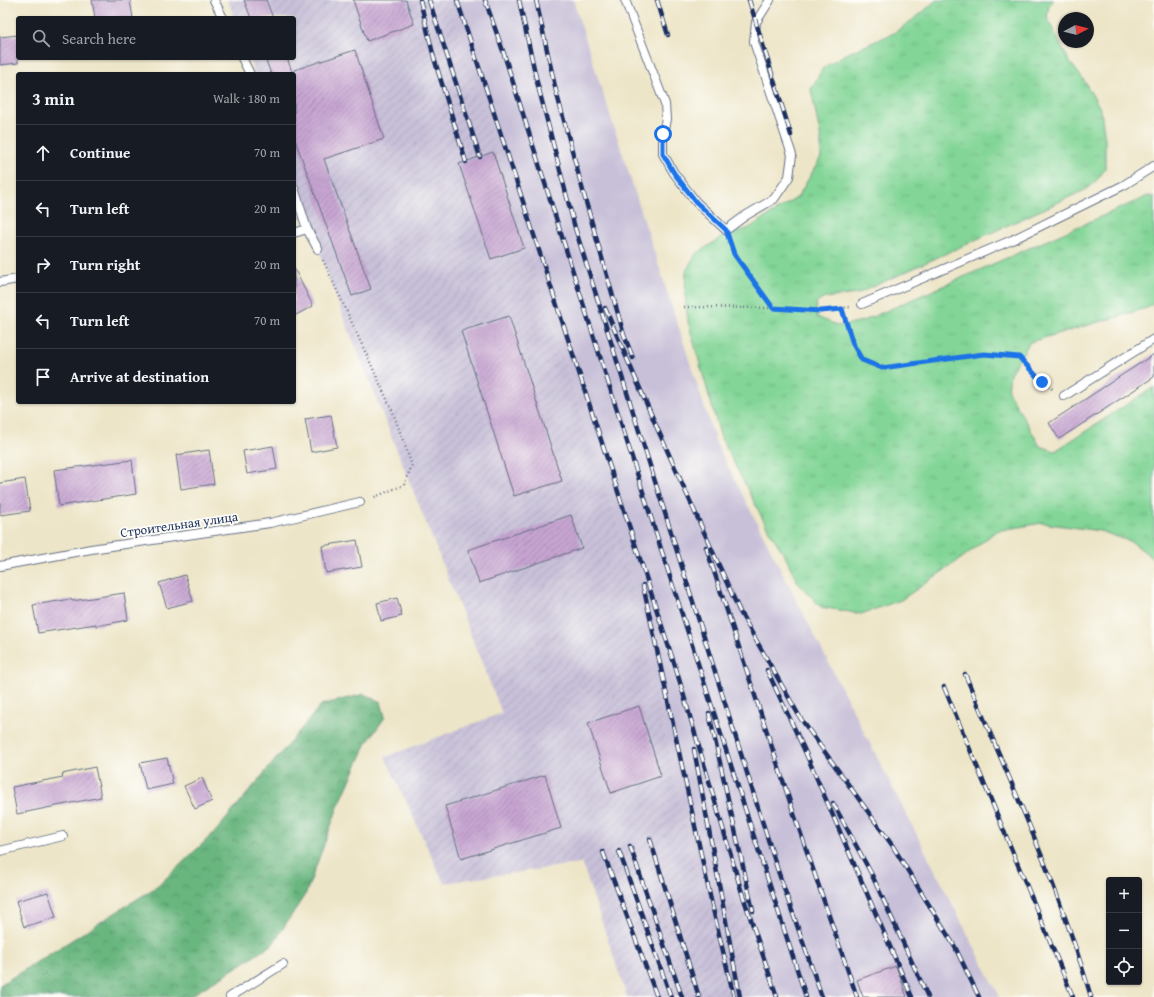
<!DOCTYPE html>
<html lang="en">
<head>
<meta charset="utf-8">
<style>
  body { margin:0; font-family:"Gentium Book Plus",serif; background:#20242c; color:#f1f3f6 }
  .controls { position:absolute; right:12px; bottom:12px; display:grid; overflow:hidden; border-radius:4px; box-shadow:0 1px 3px #0004 }
  .controls button { width:36px; height:36px; display:grid; place-items:center; padding:0; border:0; border-bottom:1px solid #363941; background:#171b24; color:#f1f3f6; font:20px sans-serif }
  .compass { position:absolute; left:1058px; top:12px; width:36px; height:36px; border-radius:50%; background:#171b24; box-shadow:0 1px 3px #0004; rotate:83deg }
  .stop { position:absolute; width:12px; height:12px; margin:-9px; border:3px solid #1a73e8; border-radius:50%; background:#fff }
  .stop.end { background:#1a73e8; border-color:#fff; box-shadow:0 1px 4px #0008 }
  .list { margin:0; padding:0; list-style:none }
  h2 { display:flex; justify-content:space-between; align-items:center; height:52px; margin:0; padding:0 16px; font-size:17px }
  h2 small { font-size:13px; font-weight:400; color:#9ea1a6 }
  .list li { display:grid; grid-template-columns:26px 1fr auto; gap:12px; align-items:center; box-sizing:border-box; height:56px; padding:0 16px; border-top:1px solid #363941 }
  .list b { display:block; font-size:15px; white-space:nowrap }
  .list em { font-size:13px; font-style:normal; color:#9ea1a6 }
  .icon { flex:none; width:22px; height:22px; fill:none; stroke:currentColor; stroke-width:2; stroke-linecap:round; stroke-linejoin:round }
  .map { position:relative; flex:none; width:1154px; height:997px; overflow:hidden }
  .search { position:absolute; background:#171b24; box-shadow:0 1px 3px #0004; left:16px; top:16px; width:280px; height:44px; display:flex; align-items:center; gap:10px; box-sizing:border-box; padding:0 14px; border-radius:4px; color:#9ea1a6; font-size:15px }
  .panel { position:absolute; background:#171b24; box-shadow:0 1px 3px #0004; left:16px; top:72px; width:280px; height:332px; border-radius:4px }
  .map>svg:first-child { display:block }
  .industrial { fill:url(#industrial-furrows) }
  .railway { fill:#c7c0d8 }
  .grass { fill:url(#grass-tufts); stroke:#4e827a }
  .forest { fill:url(#forest-crowns); stroke:#42726e }
  .building { fill:url(#building-hatch) }
  .lines { fill:none; stroke-linecap:round; stroke-linejoin:round }
  .lane-casing { stroke:#646f83; stroke-width:10 }
  .path { stroke:#646f83; stroke-width:2.5; stroke-dasharray:1 3; stroke-linecap:butt }
  .lane { stroke:#fff; stroke-width:8 }
  .rail-casing { stroke:#1b2f5e; stroke-width:4.5 }
  .rail { stroke:#fdfcf7; stroke-width:3; stroke-dasharray:9; stroke-linecap:butt }
  .route { stroke:#1a73e8; stroke-width:5 }
  .labels { text-anchor:middle; stroke-width:3.5; stroke-linejoin:round; paint-order:stroke }
  .street-label { font-size:13px; fill:#1b2f5e; stroke:#fdfcf7 }
</style>
</head>
<body>
<div class="map">
<svg width="1154" height="997" viewBox="0 0 1154 997">
  <defs>
    <pattern id="industrial-furrows" width="10" height="10" patternUnits="userSpaceOnUse"><rect width="10" height="10" fill="#c7c0d8"/><path d="M-1 1l2-2M0 10L10 0M9 11l2-2" fill="none" stroke="#aaa5bc"/></pattern>
    <pattern id="grass-tufts" width="24" height="20" patternUnits="userSpaceOnUse"><rect width="24" height="20" fill="#82d596"/><path d="M3 7l-1-3M5 7V3M7 7l1-3M15 17l-1-3M17 17v-4M19 17l1-3" fill="none" stroke="#70b784"/></pattern>
    <pattern id="forest-crowns" width="20" height="18" patternUnits="userSpaceOnUse"><rect width="20" height="18" fill="#69b67f"/><path d="M2 6a3 3 0 1 1 6 0M12 15a3 3 0 1 1 6 0" fill="none" stroke="#56946b"/></pattern>
    <pattern id="building-hatch" width="6" height="6" patternUnits="userSpaceOnUse"><rect width="6" height="6" fill="#c7a5d2"/><path d="M-1 1l2-2M0 6l6-6M5 7l2-2" fill="none" stroke="#a187ae"/></pattern>
  </defs>
  <rect width="100%" height="100%" fill="#fdfcf7"/>
  <filter id="ink" filterUnits="userSpaceOnUse"><feTurbulence type="fractalNoise" baseFrequency=".025" numOctaves="2"/><feDisplacementMap in="SourceGraphic" scale="8" xChannelSelector="R" yChannelSelector="G"/><feConvolveMatrix kernelMatrix="1 2 1 2 8 2 1 2 1" color-interpolation-filters="sRGB"/></filter>
  <filter id="wash" filterUnits="userSpaceOnUse"><feTurbulence type="fractalNoise" baseFrequency=".012" numOctaves="4" result="noise"/><feDisplacementMap in="SourceGraphic" scale="16" xChannelSelector="R" yChannelSelector="G"/><feGaussianBlur stdDeviation="0.9" result="paint"/><feColorMatrix in="noise" values="0 0 0 0 0 0 0 0 0 0 0 0 0 0 0 0 0 1.4 0 .05"/><feComposite in="paint" operator="in"/></filter>
  <g filter="url(#wash)">
    <rect width="100%" height="100%" fill="#ede5c7"/>
    <path class="industrial" d="M228,0h220l174,538 82,370 38,-5 29,94h-144l-45,-134 -138,20 -59,-126 117,-44 -160,-400 -48,-131v-108h-39l-6,-16h45v-40h-60z"/>
    <path class="railway" d="M448,0h125l143,443 284,554h-229l-29,-94 -38,5 -82,-370z"/>
    <path class="grass" d="M936,0h118l-5,5 -2,13 22,43 14,18 18,31 4,30v29l-8,11 -12,10 -228,104 -32,4 -9,5 1,14 22,9 24,-5 285,-125 6,1v106l-7,5 -117,34 -20,31 -2,18 32,55 15,5 99,-64v172l-22,-17 -32,-11 -58,-8 -46,8 -34,27 -61,42 -40,14 -40,-7 -23,-24 -14,-29 -16,-25 -47,-91 -33,-116 -3,-27 1,-24 10,-17 26,-17 27,-9 49,-31 23,-40v-18l-10,-50 12,-21 21,-13 50,-22 28,-20z"/>
    <path class="forest" d="M364,694l17,8 4,15 -18,26 -29,64 -32,86 -34,52 -83,52h-189v-12l158,-99 59,-56 104,-125z"/>
    <g id="blocks">
      <g class="building">
        <path d="M92,0h38l3,18h-38z"/>
        <path d="M244,0h22l7,18h-22z"/>
        <path d="M353,0h53l8,24 -47,17z"/>
        <path d="M18,35v28l-18,2v-28z"/>
        <path d="M355,50l29,89 -60,20 47,130 -19,7 -58,-159v-67z"/>
        <path d="M265,58h22l6,16h-22z"/>
        <path d="M493,152l31,96 -33,11 -32,-95z"/>
        <path d="M294,268l19,38 -19,10z"/>
        <path d="M509,316l53,165 -48,15 -53,-165z"/>
        <path d="M1154,354v23l-95,62 -10,-16z"/>
        <path d="M331,415l6,32 -26,5 -6,-33z"/>
        <path d="M273,446l4,23 -30,5 -4,-23z"/>
        <path d="M209,450l5,34 -33,5 -5,-34z"/>
        <path d="M132,460l4,34 -77,12 -5,-36z"/>
        <path d="M25,479l5,32 -30,4v-32z"/>
        <path d="M571,515l11,33 -103,35 -11,-33z"/>
        <path d="M357,540l5,27 -36,6 -4,-27z"/>
        <path d="M185,575l8,26 -26,7 -8,-25z"/>
        <path d="M124,593l4,27 -32,6v-2l-58,9 -5,-28 38,-6 1,2z"/>
        <path d="M397,598l5,18 -21,5 -4,-18z"/>
        <path d="M639,706l22,70 -50,17 -23,-70z"/>
        <path d="M167,758l6,26 -27,6 -6,-27z"/>
        <path d="M95,767l6,30 -84,17 -5,-27 51,-10 -1,-3z"/>
        <path d="M545,775l16,53 -100,31 -16,-53z"/>
        <path d="M202,778l10,23 -17,8 -11,-23z"/>
        <path d="M48,892l8,25 -32,10 -8,-26z"/>
        <path d="M896,966l11,31h-44l-6,-17z"/>
      </g>
    </g>
  </g>
  <g filter="url(#ink)">
    <use href="#blocks" fill-opacity="0" stroke="#646f83" stroke-width="1"/>
    <g class="lines">
      <g class="lane-casing">
        <g id="lane">
          <path d="M214,0l9,18"/>
          <path d="M625,0l40,104 1,15 -3,15v20l11,19 22,29 30,28 19,-14 29,-17 15,-22 3,-22 -38,-113 2,-20 14,-22"/>
          <path d="M242,58l8,16"/>
          <path d="M294,188l13,41 11,20"/>
          <path d="M294,233l13,-4"/>
          <path d="M0,282l18,-3"/>
          <path d="M862,304l150,-64 112,-55 30,-19"/>
          <path d="M1064,396l90,-57"/>
          <path d="M0,566l91,-17 179,-26 90,-21"/>
          <path d="M0,851l63,-15"/>
          <path d="M230,997l53,-33"/>
        </g>
      </g>
      <g class="path">
        <path d="M323,260l69,150 20,55 -8,20 -32,13"/>
        <path d="M684,307l89,1 -39,-54 -4,-12"/>
        <path d="M773,308l48,3 29,-4"/>
        <path d="M842,309l11,35 9,16 21,8 101,-14 35,3 23,25 12,8"/>
      </g>
      <use href="#lane" class="lane"/>
      <g class="rail-casing">
        <g id="rail">
          <path d="M420,0l14,58 32,104"/>
          <path d="M429,0l51,157"/>
          <path d="M457,0l219,669 66,224 35,104"/>
          <path d="M485,0l18,51 166,523 137,423"/>
          <path d="M519,0l18,82 38,146 202,640 45,129"/>
          <path d="M536,0l20,91 30,111 38,133 9,23"/>
          <path d="M657,0l11,35"/>
          <path d="M749,0l42,135"/>
          <path d="M605,308l53,122 82,182 61,107 91,126 63,102 24,50"/>
          <path d="M706,547l88,267 63,183"/>
          <path d="M643,585l69,320 22,92"/>
          <path d="M767,670l37,79 108,248"/>
          <path d="M965,674c45,107 94,212 126,323"/>
          <path d="M944,687l129,310"/>
          <path d="M709,713l44,198"/>
          <path d="M694,749l46,248"/>
          <path d="M833,803l38,70 57,124"/>
          <path d="M650,839l49,158"/>
          <path d="M630,846l52,151"/>
          <path d="M619,851l52,146"/>
          <path d="M603,852l54,145"/>
        </g>
      </g>
      <use href="#rail" class="rail"/>
    </g>
  </g>
  <g class="lines" filter="url(#ink)">
    <path class="route" d="M663,134v20l11,19 22,29 30,28 8,24 39,54 48,3 21,-2 11,35 9,16 20,8 102,-14 35,3 23,25"/>
  </g>
  <g class="labels">
    <g class="street-label">
      <text transform="translate(179 524) rotate(-8)" y="5">Строительная улица</text>
    </g>
  </g>
</svg>
<div class="controls">
<button>+</button>
<button>−</button>
<button><svg class="icon" aria-label="locate" viewBox="0 0 24 24"><circle cx="12" cy="12" r="6"/><path d="M12 2v4M12 18v4M2 12h4M18 12h4"/></svg></button>
</div>
<svg class="compass" viewBox="-18 -18 36 36"><path d="M0-13l5 13h-10z" fill="#e53935"/><path d="M0 13l5-13h-10z" fill="#9ea1a6"/></svg>
<div class="stop" style="left:663px;top:134px"></div>
<div class="stop end" style="left:1042px;top:382px"></div>
<div class="search"><svg class="icon" aria-label="search" viewBox="0 0 24 24"><circle cx="10" cy="10" r="6"/><path d="M15 15l6 6"/></svg>Search here</div>
<section class="panel">
<h2>3 min<small>Walk · 180 m</small></h2>
<ul class="list">
<li><svg class="icon" aria-label="ahead" viewBox="0 0 24 24"><path d="M12 20V5M6 11l6-6 6 6"/></svg><div><b>Continue</b></div><em>70 m</em></li>
<li><svg class="icon" aria-label="left" viewBox="0 0 24 24"><path d="M17 20v-9H6M10 6l-5 5 5 5"/></svg><div><b>Turn left</b></div><em>20 m</em></li>
<li><svg class="icon" aria-label="right" viewBox="0 0 24 24"><path d="M7 20v-9h11M14 6l5 5-5 5"/></svg><div><b>Turn right</b></div><em>20 m</em></li>
<li><svg class="icon" aria-label="left" viewBox="0 0 24 24"><path d="M17 20v-9H6M10 6l-5 5 5 5"/></svg><div><b>Turn left</b></div><em>70 m</em></li>
<li><svg class="icon" aria-label="arrive" viewBox="0 0 24 24"><path d="M6 21V4h12l-3 4 3 4H6"/></svg><div><b>Arrive at destination</b></div></li>
</ul>
</section>
</div>
</body>
</html>
